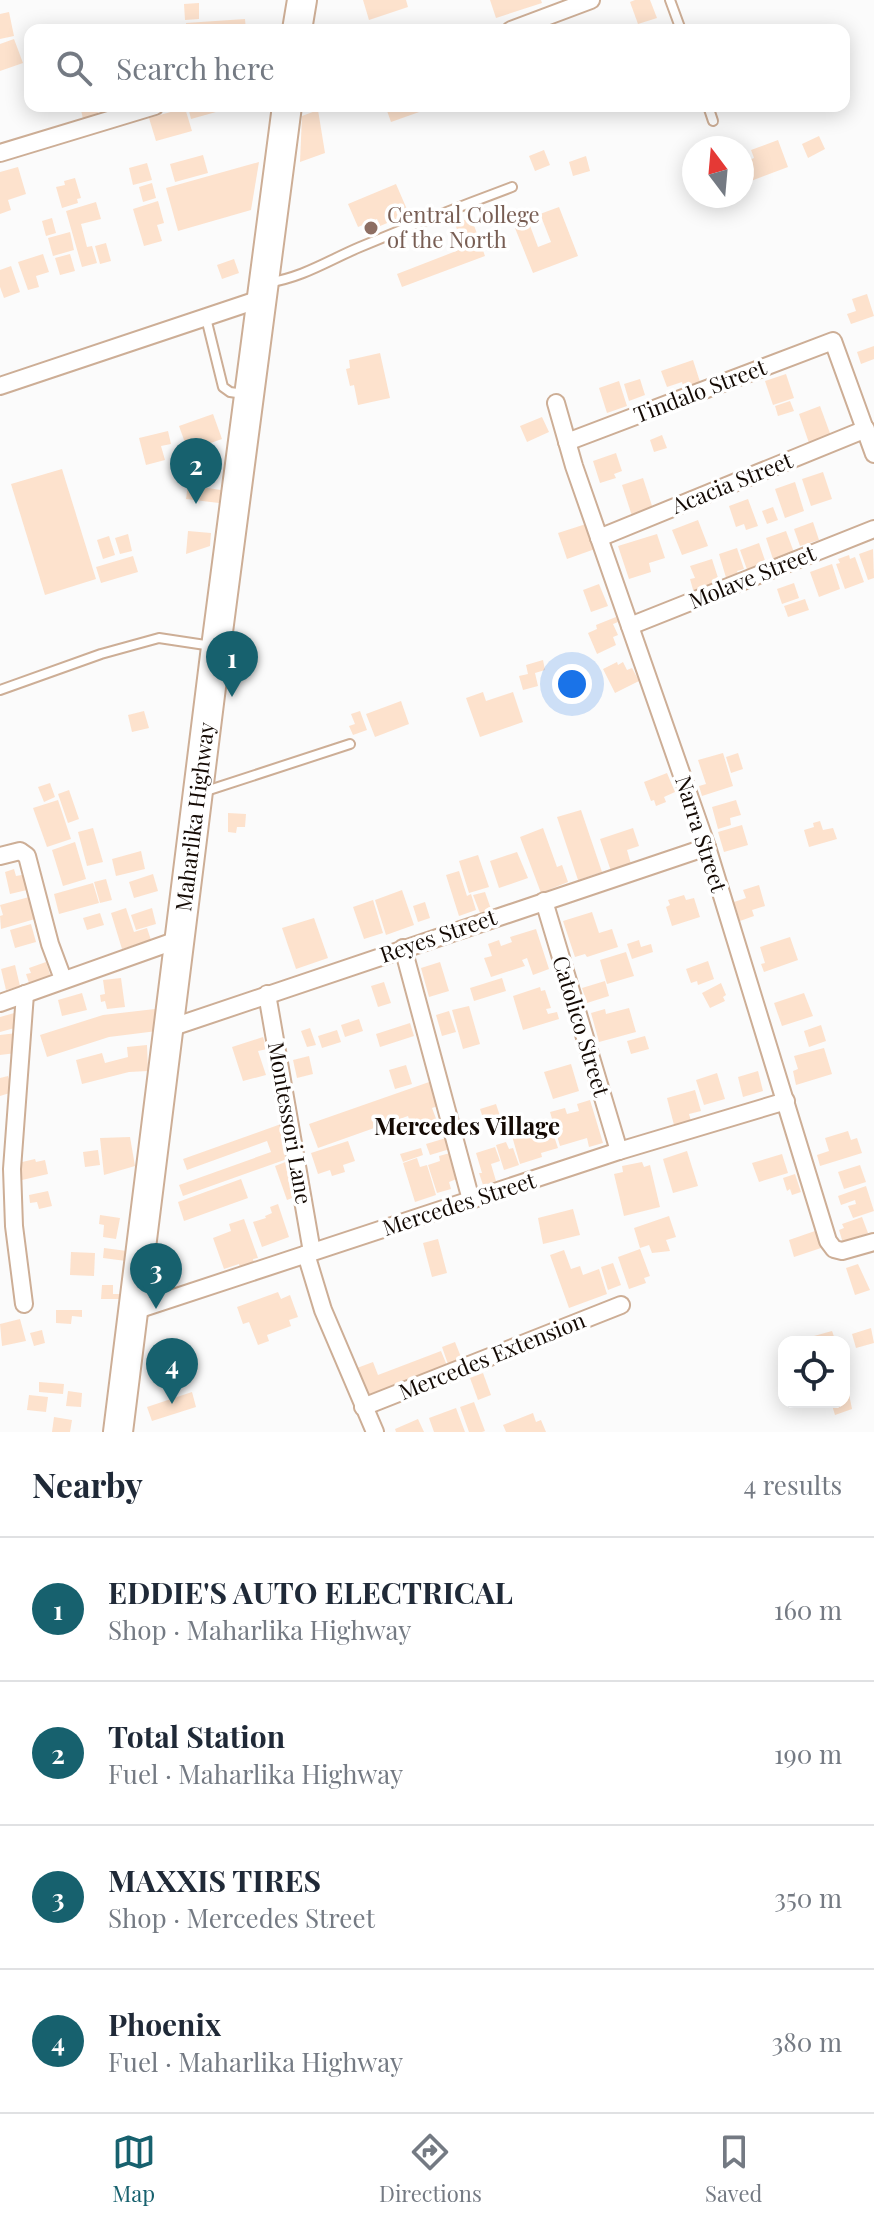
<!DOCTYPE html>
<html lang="en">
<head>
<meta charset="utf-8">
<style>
  body { margin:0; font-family:"Playfair Display",serif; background:#f6f6f7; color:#1f2937 }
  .controls { position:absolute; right:24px; bottom:24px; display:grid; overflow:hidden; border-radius:16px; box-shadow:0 4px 20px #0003 }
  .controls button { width:72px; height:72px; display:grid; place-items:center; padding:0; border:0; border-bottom:2px solid #e0e1e3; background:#fff; color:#1f2937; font:40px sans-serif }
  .compass { position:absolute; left:682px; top:136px; width:72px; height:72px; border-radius:50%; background:#fff; box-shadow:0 4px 20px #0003; rotate:344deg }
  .you { position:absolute; left:572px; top:684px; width:28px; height:28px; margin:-20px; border:6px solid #fff; border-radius:50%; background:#1a73e8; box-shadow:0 0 0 12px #1a73e833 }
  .badge { display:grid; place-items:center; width:52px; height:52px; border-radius:50%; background:#17616e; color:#fff; font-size:26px; font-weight:700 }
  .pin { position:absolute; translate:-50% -66px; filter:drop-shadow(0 2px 4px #0008) }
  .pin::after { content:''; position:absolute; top:42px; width:28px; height:24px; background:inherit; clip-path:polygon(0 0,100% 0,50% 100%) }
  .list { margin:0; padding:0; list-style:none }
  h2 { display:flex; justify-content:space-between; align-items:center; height:104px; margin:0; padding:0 32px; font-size:34px }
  h2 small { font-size:26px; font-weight:400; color:#747a83 }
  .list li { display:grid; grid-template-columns:52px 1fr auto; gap:24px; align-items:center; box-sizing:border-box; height:144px; padding:0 32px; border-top:2px solid #e0e1e3 }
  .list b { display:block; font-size:30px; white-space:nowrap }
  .list p { margin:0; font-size:26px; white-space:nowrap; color:#747a83 }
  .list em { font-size:26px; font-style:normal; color:#747a83 }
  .icon { flex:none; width:44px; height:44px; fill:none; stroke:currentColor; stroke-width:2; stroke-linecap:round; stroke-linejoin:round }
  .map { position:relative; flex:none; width:874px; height:1432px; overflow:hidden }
  .search { position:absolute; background:#fff; box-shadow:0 4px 20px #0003; left:24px; right:24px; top:24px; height:88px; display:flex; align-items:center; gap:20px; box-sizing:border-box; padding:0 28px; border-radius:16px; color:#747a83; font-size:30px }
  .sheet { height:680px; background:#fff }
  nav { display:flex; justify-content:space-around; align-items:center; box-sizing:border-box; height:112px; border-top:2px solid #e0e1e3; background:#fff; font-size:22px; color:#747a83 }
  nav a { display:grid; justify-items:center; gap:4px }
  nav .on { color:#17616e }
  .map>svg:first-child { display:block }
  .building { fill:#fde2cd }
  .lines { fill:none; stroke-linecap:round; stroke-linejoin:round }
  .lane-casing { stroke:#cdae96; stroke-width:12 }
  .street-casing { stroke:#cdae96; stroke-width:20 }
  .highway-casing { stroke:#cdae96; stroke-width:32 }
  .lane { stroke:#fff; stroke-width:8 }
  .street { stroke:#fff; stroke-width:16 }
  .highway { stroke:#fff; stroke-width:28 }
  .education-dot { fill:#8d6e63; stroke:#fff; stroke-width:3 }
  .labels { text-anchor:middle; stroke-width:7; stroke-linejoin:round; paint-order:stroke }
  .education-label { font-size:22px; fill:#785e54; stroke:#fff; text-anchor:start }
  .street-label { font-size:22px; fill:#140a04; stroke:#fff }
  .neighbourhood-label { font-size:24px; font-weight:bold; fill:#140a04; stroke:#fff }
</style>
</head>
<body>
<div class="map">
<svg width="874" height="1432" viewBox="0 0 874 1432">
  <rect width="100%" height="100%" fill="#fbfbfb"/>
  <g class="building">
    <path d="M363,0h43l2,7 -39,13z"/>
    <path d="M490,0h51l1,3 -46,15z"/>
    <path d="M635,0h15l7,18 -19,6 -8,-22z"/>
    <path d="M199,3v16l-14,1 -1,-16z"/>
    <path d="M9,12l5,24 -14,3v-25z"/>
    <path d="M245,19l1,11h-60v-7z"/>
    <path d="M14,39l9,24 -23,8v-27z"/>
    <path d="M80,106h16l4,13 -16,4z"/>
    <path d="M193,106h21l2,6 -25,7 -3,-12z"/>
    <path d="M392,106h28l2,5 -31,11 -5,-14z"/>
    <path d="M185,108l7,23 -36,10 -7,-23z"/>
    <path d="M318,110l7,43 -25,9 2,-46z"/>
    <path d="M819,136l6,13 -17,9 -6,-14z"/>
    <path d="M778,140l10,27 -45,17 -1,-21 12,-5 -3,-8z"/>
    <path d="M544,150l6,15 -15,6 -6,-15z"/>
    <path d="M203,155l5,18 -33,9 -5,-18z"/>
    <path d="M586,156l4,15 -17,5 -4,-14z"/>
    <path d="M259,162l-8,48 -73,21 -12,-43z"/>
    <path d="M147,163l5,17 -19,5 -4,-17z"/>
    <path d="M18,167l8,27 -18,6 3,10 -11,4v-42z"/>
    <path d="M75,178l6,20 -4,1 1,4 -16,5 -6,-21 9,-2 -1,-4z"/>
    <path d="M152,183l4,15 -13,4 -4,-15z"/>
    <path d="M396,184l13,30 -29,12 -3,-7 -19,8 -10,-23z"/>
    <path d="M158,201l6,22 -7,2 5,16 -18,5 -11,-37z"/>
    <path d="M96,202l5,17 -20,5 6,23 5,-1 5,17 -15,4 -16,-56z"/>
    <path d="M559,207l19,49 -45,17 -18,-45 14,-5 9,24 13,-5 -11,-28z"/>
    <path d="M471,217l14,39 -83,31 -5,-13 67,-26 -9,-24z"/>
    <path d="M52,218l4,15 -10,3 -4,-15z"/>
    <path d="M70,232l4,18 -21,6 -5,-18z"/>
    <path d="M106,243l5,18 -11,3 -5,-18z"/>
    <path d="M43,254l6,18 -13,4 3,11 -11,3 -10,-28z"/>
    <path d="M70,254l5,17 -15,4 -5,-17z"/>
    <path d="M234,259l5,14 -17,6 -5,-14z"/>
    <path d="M11,266l9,26 -16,6 -4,-11v-17z"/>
    <path d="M867,294l7,22 -23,8 -4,-10 9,-3 -4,-12z"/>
    <path d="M874,346v13l-13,5 -4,-12z"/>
    <path d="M380,353l10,45 -32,7 -4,-20 -4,1 -4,-17 4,-1 -1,-8z"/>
    <path d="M693,360l9,28 -17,5 -3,-11 -15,5 -6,-16z"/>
    <path d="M786,374l8,24 -21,7 -8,-24z"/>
    <path d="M640,379l5,16 -16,6 -5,-17z"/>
    <path d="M619,381l8,25 -20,7 -8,-25z"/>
    <path d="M790,401l4,10 -16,5 -3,-10z"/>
    <path d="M820,406l11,30 -22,7 -10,-29z"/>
    <path d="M213,414l9,25 -34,12 -9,-25z"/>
    <path d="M542,417l7,15 -22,10 -7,-16z"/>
    <path d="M168,431l3,13 -10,2 4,14 -19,5 -7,-27z"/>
    <path d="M662,435l5,13 -13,4 -4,-12z"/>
    <path d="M616,453l6,18 -8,3 2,4 -16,5 -7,-22z"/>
    <path d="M62,469l34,110 -51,16 -34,-111z"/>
    <path d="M823,472l9,27 -21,7 -9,-27z"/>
    <path d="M643,478l10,31 -21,7 -10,-31z"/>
    <path d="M795,482l9,29 -19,7 -10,-29z"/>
    <path d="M188,485l33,5 -2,13 -33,-4z"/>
    <path d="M748,499l10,27 -12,4 -2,-6 -8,3 -7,-21z"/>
    <path d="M773,507l5,13 -11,4 -5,-13z"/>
    <path d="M698,520l10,26 -26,9 -10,-25z"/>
    <path d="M813,522l6,18 -19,6 -6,-17z"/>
    <path d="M586,524l9,25 -28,10 -9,-26z"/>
    <path d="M188,531l23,2 -1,13 -24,8z"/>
    <path d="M786,531l9,24 -21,7 -8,-24z"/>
    <path d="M128,534l4,17 -12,3 -5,-16z"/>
    <path d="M657,534l8,24 -16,5 2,9 -22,7 -11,-33z"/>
    <path d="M109,536l6,19 -12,4 -6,-19z"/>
    <path d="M759,543l9,26 -19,6 -9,-25z"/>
    <path d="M737,548l7,21 -7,2 2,6 -12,4 -8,-27z"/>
    <path d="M873,549l1,29 -6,2 -9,-26z"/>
    <path d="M849,555l1,4 5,-2 9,25 -19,7 -9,-25 4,-1 -2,-4z"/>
    <path d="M133,556l5,16 -37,11 -5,-16z"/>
    <path d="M712,559l8,25 -26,9 -4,-14 5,-1 -5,-12z"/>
    <path d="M832,564l8,25 -21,8 -9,-25z"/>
    <path d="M794,583l5,15 -17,6 -5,-15z"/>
    <path d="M599,584l9,22 -17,6 -8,-22z"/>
    <path d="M805,599l4,11 -21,7 -4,-11z"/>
    <path d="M616,617l2,5 -5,2 5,11 -5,2 3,8 -19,9 -9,-21 9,-4 -1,-4z"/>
    <path d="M543,660l2,10 -10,3 3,13 -15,4 -4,-14 9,-2 -2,-9z"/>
    <path d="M617,662l1,3 5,-3 4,8 5,-2 7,13 -24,12 -12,-24z"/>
    <path d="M483,692l3,9 27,-9 10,30 -43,15 -14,-39z"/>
    <path d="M401,701l8,23 -34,13 -9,-23z"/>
    <path d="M144,711l5,17 -17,4 -4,-17z"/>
    <path d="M360,711l7,19 -14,5 -4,-9 6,-2 -4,-10z"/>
    <path d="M723,753l10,33 -31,10 -3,-10 7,-2 -8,-24z"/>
    <path d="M738,753l5,16 -12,4 -5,-16z"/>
    <path d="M667,773l8,19 -11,5 2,5 -10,4 -2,-6 -3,1 -7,-19z"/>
    <path d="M50,783l5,14 -11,5 -6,-15z"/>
    <path d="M69,790l10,29 -11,4 -10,-29z"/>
    <path d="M58,800l13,39 -24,8 -14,-39z"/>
    <path d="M736,800l5,15 -11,3 1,7 -13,4 -6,-22z"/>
    <path d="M581,810l21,62 -24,8 -21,-63z"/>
    <path d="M228,813l18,1 -1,13h-8l-1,6 -8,-1z"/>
    <path d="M820,821l3,9 10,-2 4,11 -28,8 -5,-17 10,-3 -1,-4z"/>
    <path d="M742,825l6,20 -24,7 -6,-20z"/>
    <path d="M93,828l10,34 -16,4 -9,-34z"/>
    <path d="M543,828l14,39 5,-2 6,17 -27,11 -21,-56z"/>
    <path d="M633,828l6,18 -12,4 4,14 -20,7 -11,-32z"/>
    <path d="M75,842l11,37 -23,7 -11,-36z"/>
    <path d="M141,851l4,18 -29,7 -4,-17z"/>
    <path d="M517,852l11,26 -29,10 -9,-27z"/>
    <path d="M478,855l11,32 -20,6 -10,-32z"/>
    <path d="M14,869l2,7 11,-2 4,15 -21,5 -5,-22z"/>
    <path d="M459,871l8,25 4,-2 5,16 -17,6 -13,-41z"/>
    <path d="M153,874l5,17 -24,7 -5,-16z"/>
    <path d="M106,879l6,21 -12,3 -6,-21z"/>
    <path d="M93,883l6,20 -40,11 -5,-20z"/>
    <path d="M759,885l6,21 -13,4 2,6 -14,5 -6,-19 12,-4 -3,-8z"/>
    <path d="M402,890l12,35 -28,10 -11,-35z"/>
    <path d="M485,892l6,17 -11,4 -7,-18z"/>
    <path d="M684,895l2,5 8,-2 6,19 -28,9 -6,-19 4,-2 -2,-5z"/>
    <path d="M29,897l6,22 -34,10 -1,-13 3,-1 -3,-10z"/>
    <path d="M373,900l10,33 -19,6 -11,-32z"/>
    <path d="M425,902l5,16 -12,4 -5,-16z"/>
    <path d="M126,908l8,24 13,-4 4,12 -29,9 -11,-36z"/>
    <path d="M152,908l4,16 -20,6 -5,-15z"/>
    <path d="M592,912l7,21 13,-4 6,18 -31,10 -2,-3 -10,3 -12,-36z"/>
    <path d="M100,913l4,12 -17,5 -4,-12z"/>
    <path d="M314,918l14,40 -32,11 -14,-41z"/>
    <path d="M31,924l5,18 -21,6 -5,-18z"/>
    <path d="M536,929l13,40 -16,6 -6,-17 -5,2 3,6 -34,11 -7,-19 8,-2 -4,-12 11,-4 2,6 11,-4 -2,-5z"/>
    <path d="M790,937l8,23 -34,12 -3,-8 4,-1 -5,-16z"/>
    <path d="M639,940l2,7 10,-3 2,8 -21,7 -5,-15z"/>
    <path d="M626,952l8,24 -27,8 -7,-24z"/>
    <path d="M708,961l6,18 -16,6 -1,-4 -6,2 -5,-14z"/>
    <path d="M46,962l5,15 -22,6 -3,-9 5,-1 -2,-5z"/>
    <path d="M440,962l9,29 -20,6 -8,-29z"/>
    <path d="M15,965l5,21 -14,4 -5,-21z"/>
    <path d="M121,978l4,29 -18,2 -2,-8 -4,1 -1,-7 5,-1 -2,-14z"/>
    <path d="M502,978l4,13 -32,10 -4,-13z"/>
    <path d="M605,981l4,15 -22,7 -5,-15z"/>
    <path d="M384,982l7,21 -13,4 -7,-21z"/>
    <path d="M721,983l5,12 -3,2 2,4 -15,7 -8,-15z"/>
    <path d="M540,987l1,4 4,-1 6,18 -5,1 2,5 9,-2 2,7 -36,11 -10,-34z"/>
    <path d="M82,993l5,17 -25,6 -4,-16z"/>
    <path d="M804,993l9,23 -31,10 -8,-23z"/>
    <path d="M469,1006l11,38 -17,5 -11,-39z"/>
    <path d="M629,1008l7,24 -37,10 -8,-29 14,-4 1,5z"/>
    <path d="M155,1009l2,22 -48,6 -62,20 -7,-22 63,-20z"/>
    <path d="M449,1011l7,21 -14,4 -6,-21z"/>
    <path d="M18,1012l4,14 -22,6v-15z"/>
    <path d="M359,1019l4,12 -18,6 -4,-12z"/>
    <path d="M410,1023l4,13 -34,11 -4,-13z"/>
    <path d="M821,1025l5,16 -17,6 -5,-16z"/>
    <path d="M310,1028l6,17 -9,2 -6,-16z"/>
    <path d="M337,1030l4,12 -19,6 -4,-12z"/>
    <path d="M17,1033l-1,20 -16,2v-20z"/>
    <path d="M645,1036l4,13 -18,5 -4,-13z"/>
    <path d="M263,1037l4,12 -9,2 8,24 -23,6 -11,-34z"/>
    <path d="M147,1045l1,26 -19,1 -47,12 -6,-24 26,-7 3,10 23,-6 -1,-10z"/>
    <path d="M824,1048l8,26 -36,11 -3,-14 5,-2 -4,-13z"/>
    <path d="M309,1056l4,18 -16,4 -4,-18z"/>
    <path d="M571,1064l8,27 -26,8 -9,-27z"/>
    <path d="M406,1065l6,19 -17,5 -6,-19z"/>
    <path d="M758,1071l5,20 -20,6 -5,-20z"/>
    <path d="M717,1073l8,26 -21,6 -8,-25z"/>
    <path d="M8,1076l5,16 -13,4v-18z"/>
    <path d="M432,1081l9,24 -9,3 8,21 -25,9 -7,-22 -90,32 -9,-24z"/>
    <path d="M695,1090l6,21 -12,3 2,7 -17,4 -7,-27z"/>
    <path d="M590,1100l13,43 -14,4 -2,-9 -27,8 -10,-34 15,-4 2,6 12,-3 -2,-7z"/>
    <path d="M496,1104l4,12 -16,5 -4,-12z"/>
    <path d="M532,1122l5,19 17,-5 4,12 -17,5 1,4 -22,7 -10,-35z"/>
    <path d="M281,1124l4,11 -3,1 8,22 -107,38 -4,-11 92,-33 -4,-11 -80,29 -4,-11z"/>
    <path d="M848,1131l3,9 6,-2 5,15 -42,13 -3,-11 12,-4 -4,-13z"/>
    <path d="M130,1137l5,29 -31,9 -4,-37z"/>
    <path d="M446,1138l4,11 -20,6 -4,-11z"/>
    <path d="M348,1141l7,20 -12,4 2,7 -13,4 -2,-6 -12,4 -7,-21z"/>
    <path d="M506,1142l3,7 4,-1 6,17 -15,5 -8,-25z"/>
    <path d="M495,1147l5,14 -9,3 5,17 -13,4 -4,-12h3l-6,-20z"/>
    <path d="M421,1148l2,7 -20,7 -3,-8z"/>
    <path d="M98,1150l2,15 -15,2 -2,-15z"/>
    <path d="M687,1151l11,35 -25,7 -10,-34z"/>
    <path d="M450,1153l9,25 -10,4 2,7 -14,4 -9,-28 12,-4 -1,-5z"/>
    <path d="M782,1154l6,19 -29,9 -7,-19z"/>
    <path d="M417,1158l3,9 7,-2 9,30 -21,7 -12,-39z"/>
    <path d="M35,1159l1,3 9,-2 3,14 -26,6 -4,-17z"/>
    <path d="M288,1161l7,36 -8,3 -12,-34z"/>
    <path d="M642,1162l2,5 6,-2 10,42 -36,9 -10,-42 9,-2 -1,-6z"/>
    <path d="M860,1165l6,17 -22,7 -6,-17z"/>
    <path d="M795,1174l6,18 -9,3 -2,-6 -3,2 -4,-13z"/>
    <path d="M241,1179l7,19 -64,23 -6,-19z"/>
    <path d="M866,1186l8,25 -21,7 -5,-12 8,-2 -1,-4 -14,5 -3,-9z"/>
    <path d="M48,1191l4,15 -13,3 -2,-7 -7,1 -1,-8z"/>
    <path d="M278,1204l11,33 -27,10 -9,-25 13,-4 -1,-2 7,-3 -2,-6z"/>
    <path d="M573,1209l7,26 -37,9 -5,-26z"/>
    <path d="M100,1215l20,3 -4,21 -13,-2 1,-12 -5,-1z"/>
    <path d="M669,1216l7,21 -10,3 4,11 -18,2 -3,-8 -9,3 -6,-20z"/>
    <path d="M862,1217l6,16 -25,10 -4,-13 5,-2 -2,-4z"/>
    <path d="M244,1219l14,39 -5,1 1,4 -14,5 -1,-4 -15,5 -11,-31 18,-7 -2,-7z"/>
    <path d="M815,1231l6,17 -27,9 -5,-17z"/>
    <path d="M438,1239l9,34 -15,4 -9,-34z"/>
    <path d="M104,1248l23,3 -1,10 -23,-3z"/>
    <path d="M640,1249l10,27 -6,2 2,5 -17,6 -11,-32z"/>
    <path d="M564,1250l7,19 9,-3 3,9 16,-6 8,25 -38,14 -19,-53z"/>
    <path d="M71,1252l24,1 -1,23 -24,-1z"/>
    <path d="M613,1263l8,22 -13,5 -7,-23z"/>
    <path d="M858,1264l12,26 -15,5 -9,-27z"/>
    <path d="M102,1285h11v9h9v5h-21z"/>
    <path d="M278,1292l3,7 9,-4 8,22 -9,3 2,6 -24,9 2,6 -11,4 -9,-23 -6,2 -6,-17z"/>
    <path d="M56,1310h26v7l-10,-1 -1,8 -15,-1z"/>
    <path d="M20,1319l6,22 -24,5 -2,-22z"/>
    <path d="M871,1328l3,15 -18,5 -4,-14z"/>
    <path d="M42,1330l3,13 -11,3 -4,-13z"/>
    <path d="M832,1331l4,11h-20l-2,-6z"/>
    <path d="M455,1342l8,20 -14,5 -7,-20z"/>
    <path d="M441,1351l7,17 -80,31 -11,-31 16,-6 5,13z"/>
    <path d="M483,1373l8,22 -13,5 -8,-22z"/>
    <path d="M845,1374l7,35 -17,6 -4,-13h13z"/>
    <path d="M39,1382l25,2 -1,10 -24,-2z"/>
    <path d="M68,1391l14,2 -1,14 -15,-1z"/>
    <path d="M192,1392l4,15 -44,14 -5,-14z"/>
    <path d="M29,1395l19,2 -2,15 -19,-2z"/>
    <path d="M474,1402l11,29 -3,1h-13l-9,-25z"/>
    <path d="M456,1408l9,24h-31l-5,-14z"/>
    <path d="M533,1413l3,9 5,-2 5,12h-40l-3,-7z"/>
    <path d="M54,1417l18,3 -2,12h-18z"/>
    <path d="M418,1419l6,13h-28l-1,-3z"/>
  </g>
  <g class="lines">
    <g class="lane-casing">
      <g id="lane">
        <path d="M670,0l11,30"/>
        <path d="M708,106l5,15"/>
        <path d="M267,283c37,-6 60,-22 93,-36 50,-21 101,-41 152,-60"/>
        <path d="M206,318l17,69 7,5 14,2"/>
        <path d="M0,690l101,-36 58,-16 53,8"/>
        <path d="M203,792l147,-48"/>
      </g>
    </g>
    <g class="street-casing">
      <g id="street">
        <path d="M511,30l80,-30"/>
        <path d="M0,153l155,-47"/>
        <path d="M0,386l263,-88"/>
        <path d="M556,403l18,63 133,381 121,394 6,8 8,2 32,-9"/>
        <path d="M567,442l266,-101 41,113"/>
        <path d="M599,538l267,-109"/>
        <path d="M630,626l244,-97"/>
        <path d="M0,856l20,-5 7,5 23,88 13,35"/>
        <path d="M544,901l75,250"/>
        <path d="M403,948l68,252"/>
        <path d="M267,994l45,258"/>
        <path d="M0,1003l180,-64"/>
        <path d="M170,1028l537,-181"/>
        <path d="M306,1254l17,56 52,122"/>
        <path d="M24,1304l-10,-78 -2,-57 13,-175"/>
        <path d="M134,1311l485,-160 167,-50"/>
        <path d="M363,1407l258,-102"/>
      </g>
    </g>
    <g class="highway-casing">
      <g id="highway">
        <path d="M297,30l5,-30"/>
        <path id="s1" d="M118,1432l98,-785 71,-541"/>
      </g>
    </g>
    <use href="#lane" class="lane"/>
    <use href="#street" class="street"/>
    <use href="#highway" class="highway"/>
  </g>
  <circle class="education-dot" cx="371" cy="228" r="8"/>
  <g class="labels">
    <g class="education-label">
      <text x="387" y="223">Central College<tspan x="387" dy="25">of the North</tspan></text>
    </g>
    <g class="street-label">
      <text transform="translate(700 391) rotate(-21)" y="8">Tindalo Street</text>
      <text transform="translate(732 483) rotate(-22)" y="8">Acacia Street</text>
      <text transform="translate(752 577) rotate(-22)" y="8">Molave Street</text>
      <text dy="8" stroke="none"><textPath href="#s1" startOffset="620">Maharlika Highway</textPath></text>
      <text transform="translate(701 834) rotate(72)" y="8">Narra Street</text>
      <text transform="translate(438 936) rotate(-19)" y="8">Reyes Street</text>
      <text transform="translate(581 1026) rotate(73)" y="8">Catolico Street</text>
      <text transform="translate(290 1123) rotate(80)" y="8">Montessori Lane</text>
      <text transform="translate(459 1204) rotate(-18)" y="8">Mercedes Street</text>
      <text transform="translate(492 1356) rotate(-22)" y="8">Mercedes Extension</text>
    </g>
    <g class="neighbourhood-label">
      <text x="467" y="1135">Mercedes Village</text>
    </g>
  </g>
</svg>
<div class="controls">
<button><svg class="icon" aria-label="locate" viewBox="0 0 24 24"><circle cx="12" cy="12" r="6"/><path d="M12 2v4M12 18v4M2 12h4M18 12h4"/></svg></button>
</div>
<svg class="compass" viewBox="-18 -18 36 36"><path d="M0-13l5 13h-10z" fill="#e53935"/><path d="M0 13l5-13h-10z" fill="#747a83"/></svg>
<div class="you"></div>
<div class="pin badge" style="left:232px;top:697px">1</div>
<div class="pin badge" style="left:196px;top:504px">2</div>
<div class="pin badge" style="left:156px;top:1309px">3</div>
<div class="pin badge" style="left:172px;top:1404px">4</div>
<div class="search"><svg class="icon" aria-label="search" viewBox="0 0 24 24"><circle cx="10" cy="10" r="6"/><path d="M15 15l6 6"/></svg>Search here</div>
</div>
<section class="sheet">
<h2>Nearby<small>4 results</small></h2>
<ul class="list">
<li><span class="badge">1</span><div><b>EDDIE'S AUTO ELECTRICAL</b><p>Shop · Maharlika Highway</p></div><em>160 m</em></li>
<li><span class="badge">2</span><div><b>Total Station</b><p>Fuel · Maharlika Highway</p></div><em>190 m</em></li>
<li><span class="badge">3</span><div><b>MAXXIS TIRES</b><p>Shop · Mercedes Street</p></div><em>350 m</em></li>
<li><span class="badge">4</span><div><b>Phoenix</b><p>Fuel · Maharlika Highway</p></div><em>380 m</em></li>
</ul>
</section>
<nav>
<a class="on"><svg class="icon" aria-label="map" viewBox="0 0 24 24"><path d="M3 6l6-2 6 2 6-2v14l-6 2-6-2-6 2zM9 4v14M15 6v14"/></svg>Map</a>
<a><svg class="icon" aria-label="directions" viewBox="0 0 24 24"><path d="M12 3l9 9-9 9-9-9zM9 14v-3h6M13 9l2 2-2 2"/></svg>Directions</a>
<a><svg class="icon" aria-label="saved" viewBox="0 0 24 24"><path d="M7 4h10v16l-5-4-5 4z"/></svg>Saved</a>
</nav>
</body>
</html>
